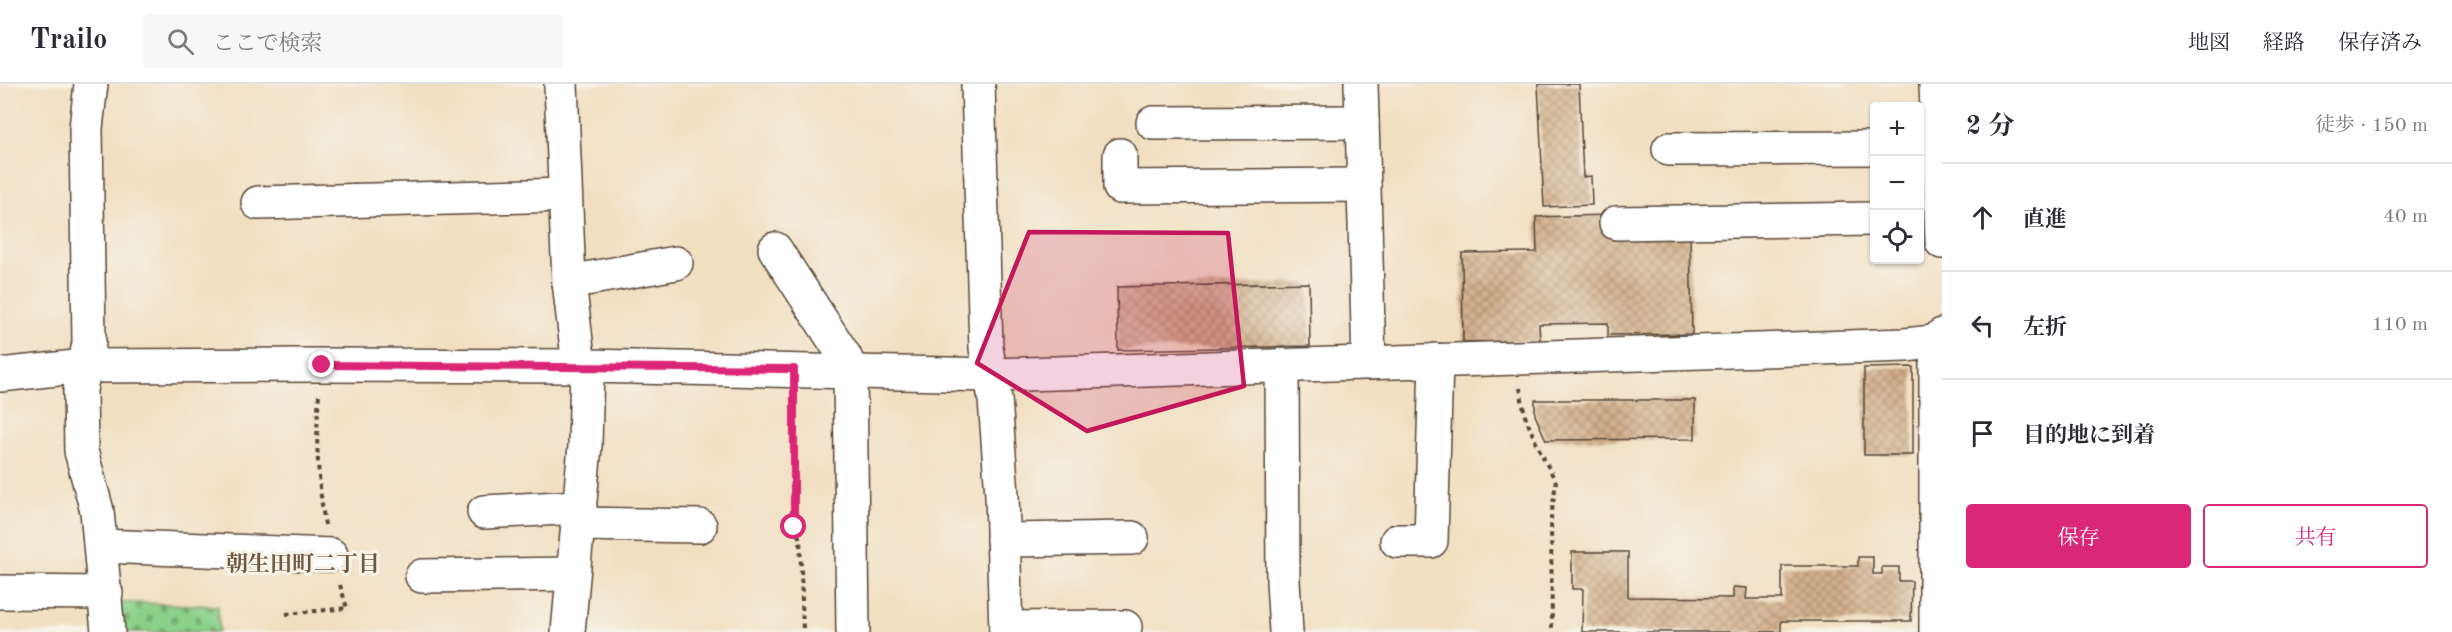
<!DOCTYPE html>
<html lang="ja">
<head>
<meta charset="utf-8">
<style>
  body { margin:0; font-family:"Old Standard TT","Noto Serif JP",serif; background:#f7f7f7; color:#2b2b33 }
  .controls { position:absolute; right:18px; top:18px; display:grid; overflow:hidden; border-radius:6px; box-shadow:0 2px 4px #0004 }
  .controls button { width:54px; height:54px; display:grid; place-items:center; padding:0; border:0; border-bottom:2px solid #e1e1e2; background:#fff; color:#2b2b33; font:30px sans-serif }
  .stop { position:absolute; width:18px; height:18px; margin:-14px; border:4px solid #db2777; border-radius:50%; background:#fff }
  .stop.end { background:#db2777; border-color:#fff; box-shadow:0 2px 6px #0008 }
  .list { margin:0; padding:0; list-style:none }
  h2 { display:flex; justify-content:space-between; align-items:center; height:78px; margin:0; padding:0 24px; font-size:26px }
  h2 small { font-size:20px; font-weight:400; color:#7c7c81 }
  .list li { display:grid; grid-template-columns:39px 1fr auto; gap:18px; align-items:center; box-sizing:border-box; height:108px; padding:0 24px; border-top:2px solid #e1e1e2 }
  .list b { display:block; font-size:22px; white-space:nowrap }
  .list em { font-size:20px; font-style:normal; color:#7c7c81 }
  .actions { display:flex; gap:12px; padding:18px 24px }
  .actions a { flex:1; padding:14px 0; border:2px solid #db2777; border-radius:6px; text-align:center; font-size:21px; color:#db2777 }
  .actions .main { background:#db2777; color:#fff }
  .icon { flex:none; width:33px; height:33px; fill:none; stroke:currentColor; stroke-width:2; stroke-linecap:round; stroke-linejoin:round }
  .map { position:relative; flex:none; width:1942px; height:548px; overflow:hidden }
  header { display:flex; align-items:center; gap:36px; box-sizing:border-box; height:84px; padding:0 30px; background:#fff; border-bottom:2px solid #e1e1e2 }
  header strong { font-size:28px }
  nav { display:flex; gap:33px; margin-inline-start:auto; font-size:21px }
  .search { width:420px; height:54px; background:#f7f7f7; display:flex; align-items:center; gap:15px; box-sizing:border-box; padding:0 21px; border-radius:6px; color:#7c7c81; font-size:22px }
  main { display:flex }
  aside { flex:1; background:#fff }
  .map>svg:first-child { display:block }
  .cemetery { fill:url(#cemetery-stones); stroke:#647e54; stroke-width:1.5 }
  .building { fill:url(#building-cross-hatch) }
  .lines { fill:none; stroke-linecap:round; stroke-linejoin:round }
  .minor-casing { stroke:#564536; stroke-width:36 }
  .path { stroke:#564536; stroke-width:4; stroke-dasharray:4.5 4.5; stroke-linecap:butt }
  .minor { stroke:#fff; stroke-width:33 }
  .route { stroke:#db2777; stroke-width:8 }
  .marked { fill:#c2185b; fill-opacity:0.2; stroke:#c2185b; stroke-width:4.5; stroke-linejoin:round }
  .labels { text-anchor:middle; stroke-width:6; stroke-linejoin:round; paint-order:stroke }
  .neighbourhood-label { font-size:22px; font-weight:bold; fill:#705944; stroke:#f7f3e8 }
</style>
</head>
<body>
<header>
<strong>Trailo</strong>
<div class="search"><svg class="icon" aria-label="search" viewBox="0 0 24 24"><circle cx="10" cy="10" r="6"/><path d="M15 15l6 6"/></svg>ここで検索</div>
<nav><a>地図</a><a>経路</a><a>保存済み</a></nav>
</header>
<main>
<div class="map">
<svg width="1942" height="548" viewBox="0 0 1942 548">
  <defs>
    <pattern id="cemetery-stones" width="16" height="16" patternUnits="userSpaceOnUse" patternTransform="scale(1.5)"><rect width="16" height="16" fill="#8cd18a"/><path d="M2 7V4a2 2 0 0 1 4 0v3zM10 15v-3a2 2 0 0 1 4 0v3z" fill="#74aa70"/></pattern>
    <pattern id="building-cross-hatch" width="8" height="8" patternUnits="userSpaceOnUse" patternTransform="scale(1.5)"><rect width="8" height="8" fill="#d3af8b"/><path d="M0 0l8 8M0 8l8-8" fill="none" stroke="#ac8f71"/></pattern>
  </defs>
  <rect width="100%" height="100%" fill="#f7f3e8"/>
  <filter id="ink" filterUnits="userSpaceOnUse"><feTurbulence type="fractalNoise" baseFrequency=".0167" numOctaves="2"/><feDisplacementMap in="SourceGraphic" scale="12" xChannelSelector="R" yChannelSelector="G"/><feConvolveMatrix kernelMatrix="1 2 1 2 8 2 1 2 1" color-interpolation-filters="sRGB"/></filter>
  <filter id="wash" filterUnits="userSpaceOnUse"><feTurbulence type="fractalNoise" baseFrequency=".008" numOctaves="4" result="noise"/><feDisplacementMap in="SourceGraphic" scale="24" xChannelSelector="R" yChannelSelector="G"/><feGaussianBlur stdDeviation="1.35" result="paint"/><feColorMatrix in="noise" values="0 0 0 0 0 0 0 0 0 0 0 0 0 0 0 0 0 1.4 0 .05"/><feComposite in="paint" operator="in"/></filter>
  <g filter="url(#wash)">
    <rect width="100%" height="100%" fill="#f1dfc1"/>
    <path class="cemetery" d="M111,518l107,4 1,26h-106z"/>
    <g id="blocks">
      <g class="building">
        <path d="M1538,0h41l4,93 8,-1 1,29 -48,2z"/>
        <path d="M1608,131l82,19 2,100 -84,1v-12l-69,1 1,17 -77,1 -1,-89 75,-1 -1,-35z"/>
        <path d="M1309,199l1,63 -192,4 -1,-63z"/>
        <path d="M1913,283v88h-49v-87z"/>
        <path d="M1535,316h160v39l-149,1 -11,-25z"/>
        <path d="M1572,468h56v45l105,1v-11l14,1 -1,11h36v-33h76v-9h15v17h9v-7h17v14h13l-1,40h-130v11h-199l1,-43h-11z"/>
      </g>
    </g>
  </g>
  <g filter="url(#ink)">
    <use href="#blocks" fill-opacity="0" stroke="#564536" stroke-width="1.5"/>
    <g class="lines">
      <g class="minor-casing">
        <g id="minor">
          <path d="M91,0l-5,44 3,215 -9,47 1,61 16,60 11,121"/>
          <path d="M561,0l8,198 10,84"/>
          <path d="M978,0l8,264 9,51 7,96 4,137"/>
          <path d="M1361,0l8,279"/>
          <path d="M1936,0l6,158"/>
          <path d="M1153,39l209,-1"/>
          <path d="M1669,65l205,-1"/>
          <path d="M1120,71v32l244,-2"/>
          <path d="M258,119l307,-8"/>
          <path d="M1616,139l258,-4"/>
          <path d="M775,165l70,108 5,13 3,262"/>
          <path d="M569,198l107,-19"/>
          <path d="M1282,281l1,216 3,51"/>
          <path d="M0,291l85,-9 237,-1 265,1 404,9 800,-26 114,-4 37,-4"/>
          <path d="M484,428l96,-5"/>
          <path d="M577,440l123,2"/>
          <path d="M1003,456l129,-2"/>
          <path d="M1397,457h34l5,-181"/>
          <path d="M101,462l230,9"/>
          <path d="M422,492l150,-2"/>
          <path d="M0,508l106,1"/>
          <path d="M1006,544l119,-1"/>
          <path d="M568,548l17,-186 2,-80"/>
          <path d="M1936,548v-267l6,-30"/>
        </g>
      </g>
      <g class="path">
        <path d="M1520,304l5,28 12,29 19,37 -5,36 1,114"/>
        <path d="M319,311c-4,45 -1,85 6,130"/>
        <path d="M794,316v127l6,12 3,93"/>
        <path d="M286,530l61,-6 -7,-23"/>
      </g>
      <use href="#minor" class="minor"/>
    </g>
  </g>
  <g class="lines" filter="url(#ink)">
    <path class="route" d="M322,281l472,4v158"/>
  </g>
  <path class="marked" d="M1029,148l199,1 16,153 -157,45 -110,-68z"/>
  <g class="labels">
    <g class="neighbourhood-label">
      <text x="303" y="487">朝生田町二丁目</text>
    </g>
  </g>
</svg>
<div class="controls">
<button>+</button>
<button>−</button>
<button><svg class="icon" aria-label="locate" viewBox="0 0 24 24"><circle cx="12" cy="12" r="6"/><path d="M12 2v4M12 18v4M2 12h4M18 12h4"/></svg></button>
</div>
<div class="stop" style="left:794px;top:443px"></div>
<div class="stop end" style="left:322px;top:281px"></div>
</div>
<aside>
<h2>2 分<small>徒歩 · 150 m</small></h2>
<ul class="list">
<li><svg class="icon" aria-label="ahead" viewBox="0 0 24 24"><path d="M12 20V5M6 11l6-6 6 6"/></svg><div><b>直進</b></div><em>40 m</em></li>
<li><svg class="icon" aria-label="left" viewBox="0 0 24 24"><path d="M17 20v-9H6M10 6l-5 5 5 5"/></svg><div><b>左折</b></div><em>110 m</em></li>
<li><svg class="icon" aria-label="arrive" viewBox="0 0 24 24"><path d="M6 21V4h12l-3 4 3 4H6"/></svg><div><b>目的地に到着</b></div></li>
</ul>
<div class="actions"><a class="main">保存</a><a>共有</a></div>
</aside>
</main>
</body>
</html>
